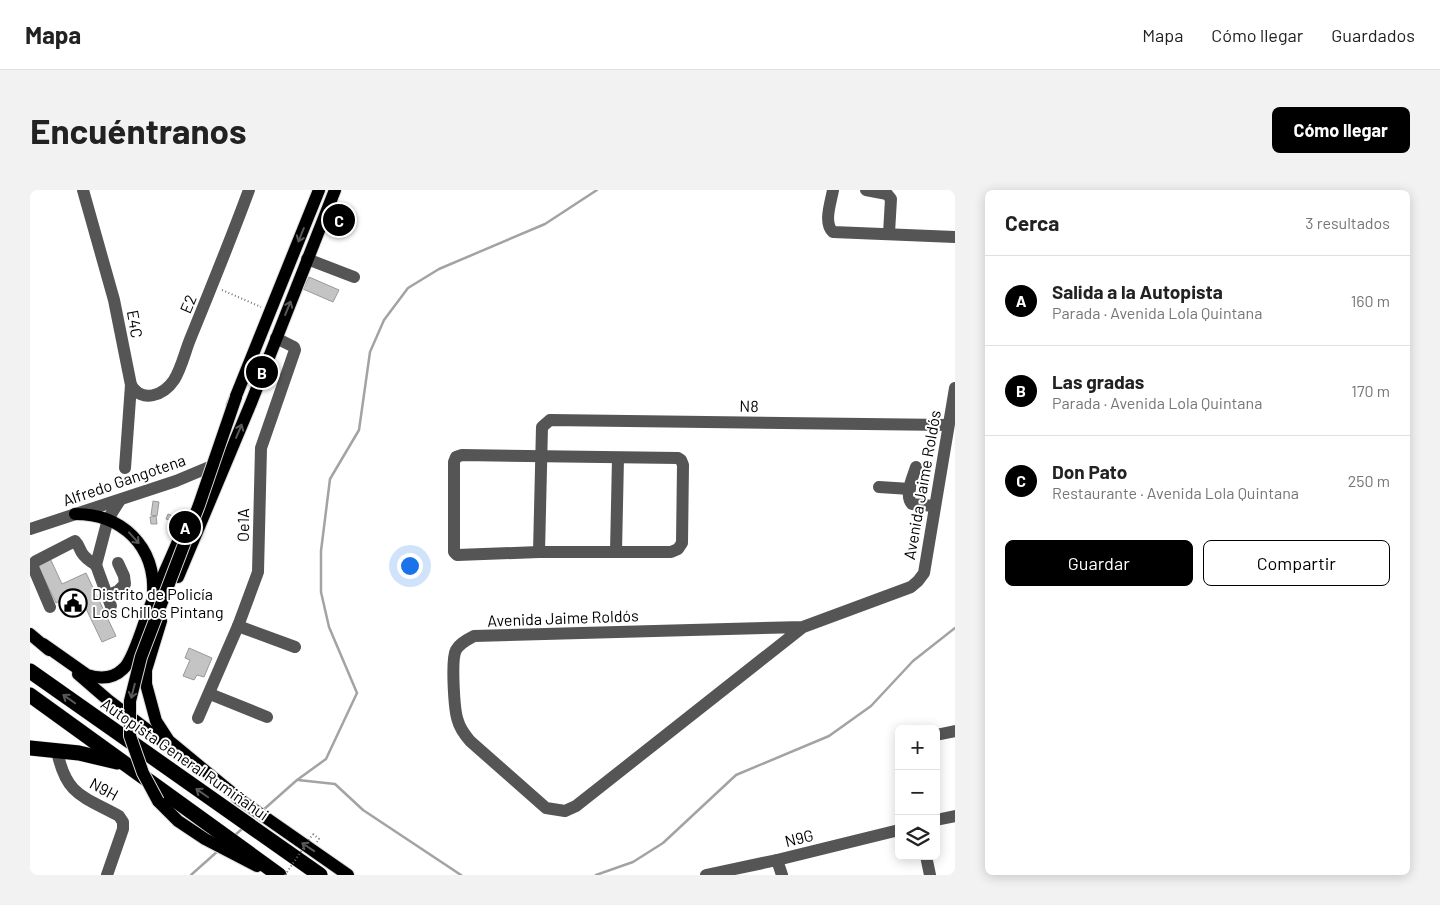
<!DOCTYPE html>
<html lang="es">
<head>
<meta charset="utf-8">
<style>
  body { margin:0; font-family:Barlow,sans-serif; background:#f2f2f2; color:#222 }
  .controls { position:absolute; right:15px; bottom:15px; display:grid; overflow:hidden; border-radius:8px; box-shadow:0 2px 12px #0003 }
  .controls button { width:45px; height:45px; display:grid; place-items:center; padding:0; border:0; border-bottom:1px solid #e0e0e0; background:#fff; color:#222; font:25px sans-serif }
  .you { position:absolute; left:379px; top:375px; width:18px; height:18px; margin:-12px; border:4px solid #fff; border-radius:50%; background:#1a73e8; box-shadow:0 0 0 8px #1a73e833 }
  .badge { display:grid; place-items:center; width:32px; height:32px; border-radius:50%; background:#000; color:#fff; font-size:16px; font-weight:700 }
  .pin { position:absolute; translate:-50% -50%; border:2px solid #fff; box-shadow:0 1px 5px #0006 }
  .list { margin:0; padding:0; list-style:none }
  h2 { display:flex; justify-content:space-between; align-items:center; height:65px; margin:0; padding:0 20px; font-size:21px }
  h2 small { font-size:16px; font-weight:400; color:#767676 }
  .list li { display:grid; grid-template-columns:32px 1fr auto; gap:15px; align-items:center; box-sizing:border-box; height:90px; padding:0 20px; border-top:1px solid #e0e0e0 }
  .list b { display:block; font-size:19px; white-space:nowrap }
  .list p { margin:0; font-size:16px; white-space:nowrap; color:#767676 }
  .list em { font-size:16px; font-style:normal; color:#767676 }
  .actions { display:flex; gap:10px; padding:15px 20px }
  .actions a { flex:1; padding:11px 0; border:1px solid #000; border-radius:8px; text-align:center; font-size:18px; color:#000 }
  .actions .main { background:#000; color:#fff }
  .icon { flex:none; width:28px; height:28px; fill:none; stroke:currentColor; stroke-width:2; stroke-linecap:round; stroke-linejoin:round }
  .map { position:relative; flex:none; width:925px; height:685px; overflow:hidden; border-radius:8px }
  header { display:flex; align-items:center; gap:30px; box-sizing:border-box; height:70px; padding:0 25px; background:#fff; border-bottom:1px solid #e0e0e0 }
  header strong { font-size:24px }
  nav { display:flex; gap:28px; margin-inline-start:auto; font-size:18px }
  .intro { display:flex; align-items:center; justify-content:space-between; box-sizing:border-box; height:120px; padding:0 30px }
  h1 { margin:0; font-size:35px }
  .button { padding:12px 22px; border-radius:8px; background:#000; color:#fff; font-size:18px; font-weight:700 }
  main { display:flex; gap:30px; padding:0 30px }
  aside { flex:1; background:#fff; border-radius:8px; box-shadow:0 2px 12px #0003 }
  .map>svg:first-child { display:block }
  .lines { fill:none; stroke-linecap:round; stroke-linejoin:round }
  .stream { stroke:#a3a3a3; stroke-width:2.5 }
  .building { fill:#c4c4c4; stroke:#999 }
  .major-casing { stroke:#dbdbdb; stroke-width:14 }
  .highway-casing { stroke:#dbdbdb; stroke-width:16 }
  .path { stroke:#777; stroke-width:2; stroke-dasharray:1 2.5; stroke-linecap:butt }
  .minor { stroke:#555; stroke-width:12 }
  .major { stroke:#000; stroke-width:12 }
  .highway { stroke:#000; stroke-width:15 }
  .major-bridge-casing { stroke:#dbdbdb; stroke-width:14; stroke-linecap:butt }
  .path-bridge { stroke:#777; stroke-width:2; stroke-dasharray:1 2.5; stroke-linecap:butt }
  .major-bridge { stroke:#000; stroke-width:12 }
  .oneway { stroke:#595959 }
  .labels { text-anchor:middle; stroke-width:4; stroke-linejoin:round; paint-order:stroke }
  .street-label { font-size:16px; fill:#000; stroke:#fff }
  .poi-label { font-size:16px; fill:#000; stroke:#fff; text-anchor:start }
</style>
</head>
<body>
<header>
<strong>Mapa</strong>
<nav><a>Mapa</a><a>Cómo llegar</a><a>Guardados</a></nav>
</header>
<div class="intro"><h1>Encuéntranos</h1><a class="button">Cómo llegar</a></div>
<main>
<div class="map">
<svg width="925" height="685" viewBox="0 0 925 685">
  <rect width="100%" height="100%" fill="#fff"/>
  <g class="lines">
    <g class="stream">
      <path d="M268,590l37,4 28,26 98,65"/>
      <path d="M232,621l35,-31 29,-21 31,-66 -28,-66 -8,-35v-41l9,-72 29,-49 11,-78 14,-32 24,-32 31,-19 106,-45 52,-34"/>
      <path d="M204,646l9,-8"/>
      <path d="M161,685l28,-25"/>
      <path d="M566,685l37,-13 30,-19 73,-68 93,-39 42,-30 42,-45 42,-33"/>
    </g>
  </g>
  <g class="building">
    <path d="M307,22l9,3 -6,14 -9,-4z"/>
    <path d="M279,87l30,13 -6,12 -30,-13z"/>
    <path d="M123,311l6,1 -2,14 -6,-1z"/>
    <path d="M138,324l8,3 -2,5 -8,-3z"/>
    <path d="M126,326l1,8h-6l-1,-7z"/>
    <path d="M19,366l13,28 24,-11 30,63 -14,6 -24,-50 -22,11 -20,-41z"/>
    <path d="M159,458l23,10 -8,19 -7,-2 -3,5 -11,-4 7,-16 -5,-2z"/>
  </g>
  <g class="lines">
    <g class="major-casing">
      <g id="major">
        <path d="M202,216l87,-216"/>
        <path d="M45,324c47,0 81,32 78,81"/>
        <path d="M148,387l73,-174 84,-213"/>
        <path d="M131,431l-15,49v14l10,37 13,20 73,60"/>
        <path d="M0,444l19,16"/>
        <path d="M13,454l44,31c13,4 26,4 36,-6 11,-9 21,-48 27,-62 11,-29 25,-56 36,-85"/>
        <path d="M48,484l30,26 58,44"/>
        <path d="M206,607l112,78"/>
        <path d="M128,611l20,20 27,18 52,27"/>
      </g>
    </g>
    <g class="highway-casing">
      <g id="highway">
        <path d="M0,481l290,204"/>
        <path d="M0,505l249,180"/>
        <path d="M0,558l49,5 38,9"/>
      </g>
    </g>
    <g class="path">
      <path d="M192,100l39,17"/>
      <path d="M283,644l6,5 -2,3"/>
    </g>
    <g class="minor">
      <path d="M53,0l31,110 17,85 -6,83"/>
      <path d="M803,0c-2,12 -10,33 0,42l122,5"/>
      <path d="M836,0l21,4 4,5 -2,34"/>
      <path d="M277,69l47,18"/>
      <path d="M101,195c11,19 33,10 43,-5 8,-13 11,-29 17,-43 20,-49 40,-98 58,-147"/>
      <path d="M432,265l216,3 3,2 2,5 -1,78 -4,6 -7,3h-132l-82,3 -3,-3v-90l2,-5z"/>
      <path d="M886,277c-3,10 -12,28 -4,37l22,2"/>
      <path d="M849,297l31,2"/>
      <path d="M0,339l146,-48 43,-18"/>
      <path d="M509,362l3,-125 8,-7 398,5"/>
      <path d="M586,362l2,-94"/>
      <path d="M66,375l15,41"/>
      <path d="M78,405l10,-4 7,-7 -1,-8 -6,-13"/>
      <path d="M20,417l-17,-40v-3l3,-3 39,-20c4,4 4,7 7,12 3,5 9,9 14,12l12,-46 12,-19"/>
      <path d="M208,436l57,21"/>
      <path d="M773,437l-329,9c-7,4 -14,7 -18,14 -5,9 -2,61 2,71 2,8 7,14 12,20l76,67 19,3 11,-5 227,-179 108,-40 7,-6 6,-8 31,-185"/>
      <path d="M180,504l57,23"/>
      <path d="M168,528l40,-92 20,-54 3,-124 34,-98 -1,-3 -18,-9"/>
      <path d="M906,545l19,-4"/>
      <path d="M27,561c9,44 25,45 62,65l4,6v7l-16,46"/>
      <path d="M906,630l19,-4"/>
      <path d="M896,666l4,19"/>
      <path d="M747,670l5,15"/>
      <path d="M676,685l71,-15 122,-30"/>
    </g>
    <use href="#major" class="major"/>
    <use href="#highway" class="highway"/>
    <g class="major-bridge-casing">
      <path id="major-bridge" d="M128,611l-15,-28 -13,-37v-35l11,-44 58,-152 37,-108"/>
    </g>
    <path class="path-bridge" d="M255,685l28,-41"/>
    <use href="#major-bridge" class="major-bridge"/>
  </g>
  <defs><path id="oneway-shaft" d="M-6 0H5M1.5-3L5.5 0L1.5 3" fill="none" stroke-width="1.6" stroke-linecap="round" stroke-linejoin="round" transform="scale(1.25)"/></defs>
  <g class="oneway">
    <use href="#oneway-shaft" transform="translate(271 45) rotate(112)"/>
    <use href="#oneway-shaft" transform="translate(258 118) rotate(-68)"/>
    <use href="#oneway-shaft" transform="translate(209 241) rotate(-67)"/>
    <use href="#oneway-shaft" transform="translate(104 348) rotate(48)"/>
    <use href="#oneway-shaft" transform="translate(103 501) rotate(104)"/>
    <use href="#oneway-shaft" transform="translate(39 509) rotate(-145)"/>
    <use href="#oneway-shaft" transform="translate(172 603) rotate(-145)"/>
    <use href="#oneway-shaft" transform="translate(278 657) rotate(-146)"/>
  </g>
  <defs>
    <g id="civic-ring" transform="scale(1.4375)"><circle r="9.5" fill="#fff" stroke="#000" stroke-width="1.5"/><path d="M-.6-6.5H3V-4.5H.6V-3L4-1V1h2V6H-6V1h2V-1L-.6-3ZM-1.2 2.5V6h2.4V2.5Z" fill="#000"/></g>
  </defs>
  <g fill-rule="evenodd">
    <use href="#civic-ring" x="43" y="413"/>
  </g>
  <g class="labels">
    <g class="street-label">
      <text transform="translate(158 114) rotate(-67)" y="6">E2</text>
      <text transform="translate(105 134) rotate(80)" y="6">E4C</text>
      <text transform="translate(719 216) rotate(1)" y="6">N8</text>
      <text transform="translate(94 290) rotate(-19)" y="6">Alfredo Gangotena</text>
      <text transform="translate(892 295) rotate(-80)" y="6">Avenida Jaime Roldós</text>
      <text transform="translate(213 335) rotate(-89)" y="6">Oe1A</text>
      <text transform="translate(533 428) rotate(-2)" y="6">Avenida Jaime Roldós</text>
      <text transform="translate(155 569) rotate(35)" y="6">Autopista General Rumiñahui</text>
      <text transform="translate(74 599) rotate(29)" y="6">N9H</text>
      <text transform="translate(769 648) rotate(-14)" y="6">N9G</text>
    </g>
    <g class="poi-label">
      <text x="62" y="410">Distrito de Policía<tspan x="62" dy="18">Los Chillos Pintang</tspan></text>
    </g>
  </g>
</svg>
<div class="controls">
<button>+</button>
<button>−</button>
<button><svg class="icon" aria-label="layers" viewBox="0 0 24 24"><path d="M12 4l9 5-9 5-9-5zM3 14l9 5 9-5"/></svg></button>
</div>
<div class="you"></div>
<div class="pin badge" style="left:155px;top:337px">A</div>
<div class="pin badge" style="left:232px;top:182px">B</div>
<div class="pin badge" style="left:309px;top:30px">C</div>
</div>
<aside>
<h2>Cerca<small>3 resultados</small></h2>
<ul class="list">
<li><span class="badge">A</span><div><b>Salida a la Autopista</b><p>Parada · Avenida Lola Quintana</p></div><em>160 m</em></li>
<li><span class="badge">B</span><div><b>Las gradas</b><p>Parada · Avenida Lola Quintana</p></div><em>170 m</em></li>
<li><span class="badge">C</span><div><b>Don Pato</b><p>Restaurante · Avenida Lola Quintana</p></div><em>250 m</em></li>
</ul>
<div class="actions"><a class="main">Guardar</a><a>Compartir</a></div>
</aside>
</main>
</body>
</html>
